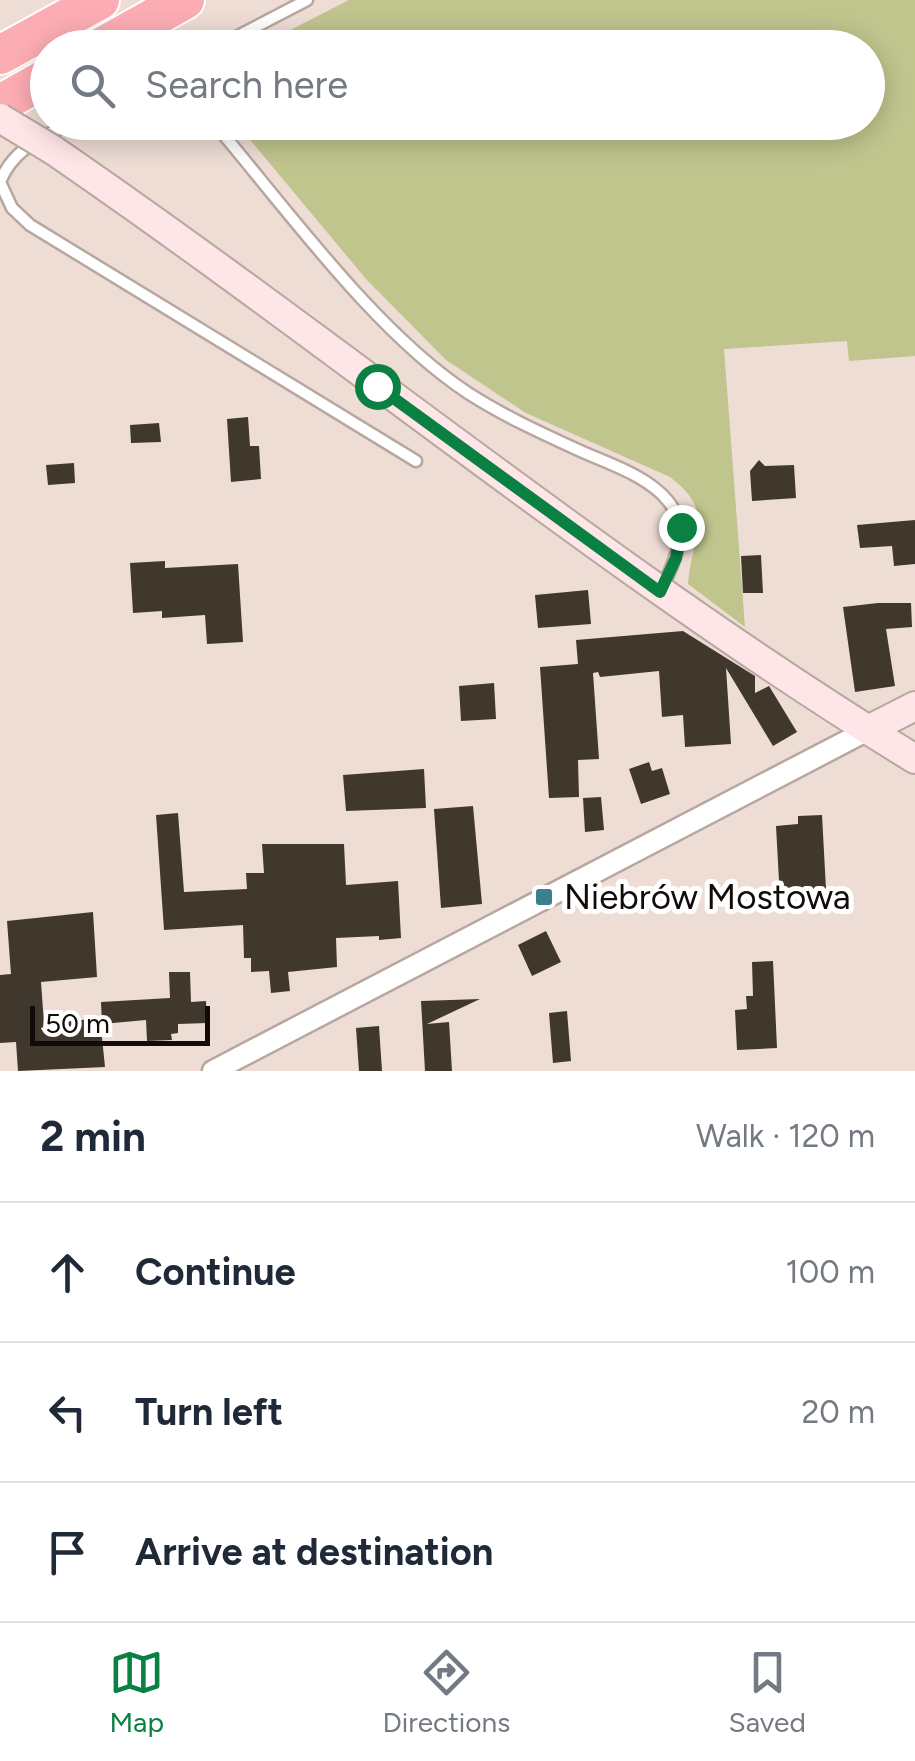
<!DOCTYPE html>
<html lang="en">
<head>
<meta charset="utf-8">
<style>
  body { margin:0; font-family:Figtree,sans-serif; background:#f2f2f3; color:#1f2937 }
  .scale { position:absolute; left:30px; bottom:25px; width:180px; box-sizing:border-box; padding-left:10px; border:5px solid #110c09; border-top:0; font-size:28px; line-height:35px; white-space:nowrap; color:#110c09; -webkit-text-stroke:8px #fff; paint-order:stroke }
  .stop { position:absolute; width:30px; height:30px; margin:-22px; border:8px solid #0b8043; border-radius:50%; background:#fff }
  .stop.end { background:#0b8043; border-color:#fff; box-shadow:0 2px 10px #0008 }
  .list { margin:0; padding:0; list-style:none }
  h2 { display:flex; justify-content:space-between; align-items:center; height:130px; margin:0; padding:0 40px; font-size:42px }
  h2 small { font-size:32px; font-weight:400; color:#747a83 }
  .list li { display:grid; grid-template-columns:65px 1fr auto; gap:30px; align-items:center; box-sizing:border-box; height:140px; padding:0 40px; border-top:2px solid #e0e1e3 }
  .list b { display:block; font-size:38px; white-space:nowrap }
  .list em { font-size:32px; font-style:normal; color:#747a83 }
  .icon { flex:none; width:55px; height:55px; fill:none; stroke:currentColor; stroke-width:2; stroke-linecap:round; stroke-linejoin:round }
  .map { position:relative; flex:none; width:915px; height:1071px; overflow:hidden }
  .search { position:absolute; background:#fff; box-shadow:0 5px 25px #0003; left:30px; right:30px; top:30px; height:110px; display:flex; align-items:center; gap:25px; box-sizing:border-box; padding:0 35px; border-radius:55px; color:#747a83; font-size:38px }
  .sheet { height:550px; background:#fff }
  nav { display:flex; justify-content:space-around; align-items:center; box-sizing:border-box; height:140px; border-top:2px solid #e0e1e3; background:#fff; font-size:28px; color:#747a83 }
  nav a { display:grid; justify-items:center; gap:5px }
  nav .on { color:#0b8043 }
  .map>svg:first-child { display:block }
  .green { fill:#c0c48d }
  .building { fill:#40382c }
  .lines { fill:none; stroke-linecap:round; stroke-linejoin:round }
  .lane-casing { stroke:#b8a79f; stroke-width:15 }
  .street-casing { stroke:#b8a79f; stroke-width:25 }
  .secondary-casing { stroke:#b8a79f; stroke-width:32 }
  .highway-casing { stroke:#fff; stroke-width:42 }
  .lane { stroke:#fff; stroke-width:10 }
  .street { stroke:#fff; stroke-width:20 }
  .secondary { stroke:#fee6e8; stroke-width:28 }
  .highway { stroke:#fcadb3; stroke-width:38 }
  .secondary-bridge-casing { stroke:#b8a79f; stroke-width:32; stroke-linecap:butt }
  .secondary-bridge { stroke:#fee6e8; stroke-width:28 }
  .route { stroke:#0b8043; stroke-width:12 }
  .poi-dot { fill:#3a818b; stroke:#fff; stroke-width:4 }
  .labels { text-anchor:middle; stroke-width:10; stroke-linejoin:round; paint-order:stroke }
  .poi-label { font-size:35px; fill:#110c09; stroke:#fff; text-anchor:start }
</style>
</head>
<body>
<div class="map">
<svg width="915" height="1071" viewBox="0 0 915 1071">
  <rect width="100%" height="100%" fill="#eeddd5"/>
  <path class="green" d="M349,0h566v356l-66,5 -2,-20 -123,8 21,278 -57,-43c3,-47 30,-71 -18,-107l-144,-64 -80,-53 -80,-81 -130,-156 632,-1v-74l-611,-1z"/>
  <g class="building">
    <path d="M248,417l2,29h9l2,33 -30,3 -4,-63z"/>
    <path d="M159,423l2,19 -30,1 -1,-18z"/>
    <path d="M759,460l6,6 29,-1 2,33 -44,3 -2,-30z"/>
    <path d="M74,463l1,20 -27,2 -2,-20z"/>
    <path d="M915,520v44l-21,2 -2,-20 -32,2 -3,-23z"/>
    <path d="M761,555l2,38h-20l-2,-37z"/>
    <path d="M165,561v7l73,-4 5,78 -36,2 -2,-29 -43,3v-7l-29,2 -3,-50z"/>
    <path d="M588,590l3,34 -53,4 -3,-33z"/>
    <path d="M878,603h33l1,24 -26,2 9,57 -40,6 -12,-85z"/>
    <path d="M683,631l72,45v17l14,-7 28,46 -24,14 -47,-78 5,76 -46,3 -2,-32 -21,2 -3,-46 -59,6 -2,-5 -5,1 6,86 -21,1 1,37 -30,1 -9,-131 38,-3 -2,-24z"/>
    <path d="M494,683l2,36 -35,2 -2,-35z"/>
    <path d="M649,762l3,9 10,-3 8,26 -29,10 -12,-35z"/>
    <path d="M424,769l2,39 -80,3 -3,-36z"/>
    <path d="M601,797l3,33 -19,2 -2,-34z"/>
    <path d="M473,806l9,98 -41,4 -7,-99z"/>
    <path d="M178,813l6,79 63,-3 -1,-16h18l-2,-29h82l2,41 52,-4 3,57 -22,2v-4l-43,2 1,29 -49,5 2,19 -19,2 -2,-22 -18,1v-14h-7l-1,-33 -79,5 -8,-115z"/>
    <path d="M822,815l5,93 -24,1 -1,-13 -18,2 -1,-17h-4l-3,-55 22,-2v-8z"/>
    <path d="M93,912l4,65 -56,5 3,42 56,-6 5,49 -87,4 -2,-29 -16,1v-68l11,-1 -4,-53z"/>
    <path d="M546,931l15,31 -29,14 -14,-31z"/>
    <path d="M773,961l4,87 -40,2 -2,-40 12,-1 -1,-13h7l-1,-34z"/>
    <path d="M169,972h21l1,30 15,-1 1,22 -29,1v9l-7,1 1,6 -25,1 -1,-21 -44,4 -1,-22 69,-4z"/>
    <path d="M480,999l-53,25 22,-2 3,49h-27l-4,-70z"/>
    <path d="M567,1011l4,50 -18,2 -4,-50z"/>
    <path d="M379,1026l3,45h-23l-3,-43z"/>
  </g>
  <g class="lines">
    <g class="lane-casing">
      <g id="lane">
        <path d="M215,48l92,-48"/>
        <path d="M72,122c-31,16 -59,27 -72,60l12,26 18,17 386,236"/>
        <path d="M213,122c73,86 162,210 255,271 34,22 71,39 108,56 30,14 71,26 92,52 22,27 8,58 -5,85"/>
      </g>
    </g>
    <g class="street-casing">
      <path id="street" d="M213,1071l655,-341"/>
    </g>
    <g class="secondary-casing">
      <g id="secondary">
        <path d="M53,150c290,199 561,425 862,609"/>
        <path d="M868,730l47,-24"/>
      </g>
    </g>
    <g class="highway-casing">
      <g id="highway">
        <path d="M99,48l86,-48"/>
        <path d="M0,55l100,-55"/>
        <path d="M0,104l48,-27"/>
      </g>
    </g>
    <use href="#lane" class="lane"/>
    <use href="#street" class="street"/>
    <use href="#secondary" class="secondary"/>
    <use href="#highway" class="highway"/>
    <g class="secondary-bridge-casing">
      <path id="secondary-bridge" d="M0,118l53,32"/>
    </g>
    <use href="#secondary-bridge" class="secondary-bridge"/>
  </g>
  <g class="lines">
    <path class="route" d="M377,386l283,206 16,-34 5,-31"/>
  </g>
  <rect class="poi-dot" x="534" y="887" width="20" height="20" rx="5"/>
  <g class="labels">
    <g class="poi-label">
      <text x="564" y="909">Niebrów Mostowa</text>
    </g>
  </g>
</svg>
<div class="scale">50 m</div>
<div class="stop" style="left:377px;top:386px"></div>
<div class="stop end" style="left:681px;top:527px"></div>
<div class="search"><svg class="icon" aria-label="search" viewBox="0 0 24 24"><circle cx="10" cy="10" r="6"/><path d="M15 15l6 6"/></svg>Search here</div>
</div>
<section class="sheet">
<h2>2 min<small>Walk · 120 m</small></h2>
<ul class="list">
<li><svg class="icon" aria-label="ahead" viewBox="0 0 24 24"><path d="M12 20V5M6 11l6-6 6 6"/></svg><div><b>Continue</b></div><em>100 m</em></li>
<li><svg class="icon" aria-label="left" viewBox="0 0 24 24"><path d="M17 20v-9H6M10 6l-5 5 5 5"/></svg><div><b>Turn left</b></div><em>20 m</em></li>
<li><svg class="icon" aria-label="arrive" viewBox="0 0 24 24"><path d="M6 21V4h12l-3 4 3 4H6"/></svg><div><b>Arrive at destination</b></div></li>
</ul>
</section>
<nav>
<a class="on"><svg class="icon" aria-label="map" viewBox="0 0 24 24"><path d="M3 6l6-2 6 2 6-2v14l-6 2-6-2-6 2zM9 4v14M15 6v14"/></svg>Map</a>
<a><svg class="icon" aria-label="directions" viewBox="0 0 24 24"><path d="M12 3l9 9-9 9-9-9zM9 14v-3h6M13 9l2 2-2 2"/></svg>Directions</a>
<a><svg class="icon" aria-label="saved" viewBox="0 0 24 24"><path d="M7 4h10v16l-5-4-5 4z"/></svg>Saved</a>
</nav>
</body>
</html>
